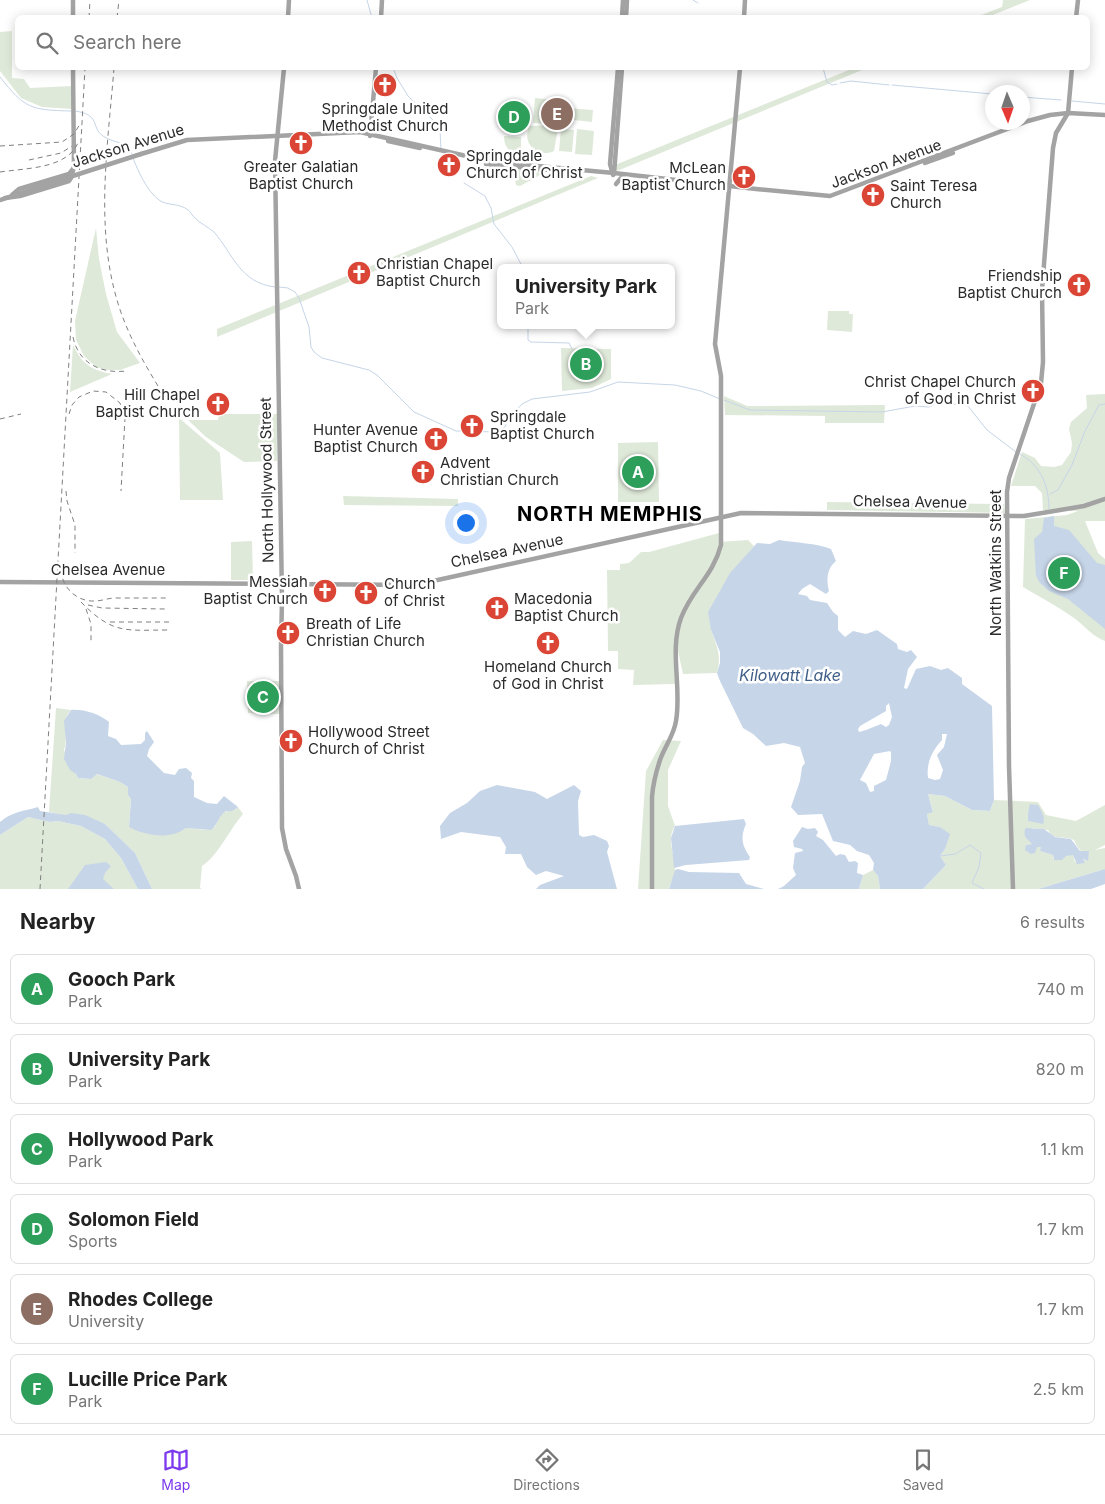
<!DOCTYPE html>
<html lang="en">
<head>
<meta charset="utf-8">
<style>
  body { margin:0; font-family:Inter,sans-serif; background:#f2f2f2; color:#222 }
  .compass { position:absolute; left:985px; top:85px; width:45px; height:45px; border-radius:50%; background:#fff; box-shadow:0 2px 12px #0003; rotate:178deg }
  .you { position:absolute; left:465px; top:522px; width:18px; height:18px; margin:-12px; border:4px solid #fff; border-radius:50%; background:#1a73e8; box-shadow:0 0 0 8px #1a73e833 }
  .badge { display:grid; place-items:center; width:32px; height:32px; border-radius:50%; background:#7c3aed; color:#fff; font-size:16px; font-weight:700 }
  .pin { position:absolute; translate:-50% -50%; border:2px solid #fff; box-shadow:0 1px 5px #0006 }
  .popup { position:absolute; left:497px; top:264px; width:178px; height:65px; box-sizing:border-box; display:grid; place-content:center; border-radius:8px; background:#fff; filter:drop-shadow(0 1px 4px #0005); font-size:16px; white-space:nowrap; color:#767676 }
  .popup b { font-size:19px; color:#222 }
  .popup::after { content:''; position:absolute; left:50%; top:100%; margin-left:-10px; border:10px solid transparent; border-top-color:#fff }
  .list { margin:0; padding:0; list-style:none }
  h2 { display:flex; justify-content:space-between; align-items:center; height:65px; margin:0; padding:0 20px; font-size:21px }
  h2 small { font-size:16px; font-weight:400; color:#767676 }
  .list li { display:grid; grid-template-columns:32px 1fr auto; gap:15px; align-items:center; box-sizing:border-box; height:70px; margin:0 10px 10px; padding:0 10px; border:1px solid #e0e0e0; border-radius:8px }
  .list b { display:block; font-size:19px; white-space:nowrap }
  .list p { margin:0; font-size:16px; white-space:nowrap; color:#767676 }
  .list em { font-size:16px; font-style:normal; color:#767676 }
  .icon { flex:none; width:28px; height:28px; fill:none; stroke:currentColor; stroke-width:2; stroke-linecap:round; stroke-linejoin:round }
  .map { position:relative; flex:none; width:1105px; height:889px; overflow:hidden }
  .search { position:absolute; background:#fff; box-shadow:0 2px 12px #0003; left:15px; right:15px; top:15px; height:55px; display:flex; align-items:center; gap:12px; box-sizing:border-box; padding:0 18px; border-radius:8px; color:#767676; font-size:19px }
  .sheet { height:545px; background:#fff }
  nav { display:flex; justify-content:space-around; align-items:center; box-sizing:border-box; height:70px; border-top:1px solid #e0e0e0; background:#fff; font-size:14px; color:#767676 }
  nav a { display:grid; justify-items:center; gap:2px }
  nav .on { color:#7c3aed }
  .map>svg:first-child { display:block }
  .green { fill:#dfe9d9; fill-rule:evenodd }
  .water { fill:#c6d5e8; fill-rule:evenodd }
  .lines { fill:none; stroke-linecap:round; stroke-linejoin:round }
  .stream { stroke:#c6d5e8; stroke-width:1 }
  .major { stroke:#a3a3a3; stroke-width:4.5 }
  .rail { stroke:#808080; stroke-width:1; stroke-dasharray:5 4; stroke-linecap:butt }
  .major-bridge { stroke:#a3a3a3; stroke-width:4.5 }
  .labels { text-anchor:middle; stroke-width:5; stroke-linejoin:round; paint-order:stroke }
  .poi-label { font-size:15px; fill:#2b2b2b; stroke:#fff; text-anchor:start }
  .street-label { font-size:15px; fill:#2b2b2b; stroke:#fff }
  .water-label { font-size:16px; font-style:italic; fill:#3f5f88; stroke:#fff }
  .district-label { font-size:20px; font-weight:bold; letter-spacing:1px; fill:#000; stroke:#fff }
</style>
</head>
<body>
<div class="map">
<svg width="1105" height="889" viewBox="0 0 1105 889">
  <rect width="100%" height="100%" fill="#fff"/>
  <g class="green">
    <path d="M1003,0h27l-42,17h-12l26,-10z"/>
    <path d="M12,31v47l12,1 6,9 42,-2v23l-30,-2 -21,-9 -21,-27v-39z"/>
    <path d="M854,68h13l-250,103 -2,-6z"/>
    <path d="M535,98l21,2 -2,24 -21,-1z"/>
    <path d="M507,102l17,2 -3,29 -16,-2z"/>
    <path d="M566,108l27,2 -1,12 -27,-3z"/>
    <path d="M556,125l2,3 -4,23c-16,8 -34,-9 -24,-25z"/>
    <path d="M561,129l13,1 -2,22 -13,-1z"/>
    <path d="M577,129l17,2 -2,24 -17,-1z"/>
    <path d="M504,136l17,1v17c-11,-1 -17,-6 -17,-18z"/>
    <path d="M513,169l33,2v1l-26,14 -4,-1z"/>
    <path d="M591,176l7,2 -381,159v-8z"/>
    <path d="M96,228l3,31 7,35 11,38 23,31 -20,7h-13l-11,-3 -12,-11 -8,-16 -1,-19z"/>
    <path d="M828,311h21v3h4l-1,18 -25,-2z"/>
    <path d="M73,345c10,20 18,25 39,29l-42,18z"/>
    <path d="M561,348l50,1v30l-19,9 -30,3z"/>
    <path d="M1105,394v127h-20l13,32 7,6v82c-13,-5 -20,-15 -31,-23 -17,-12 -34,-21 -51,-31l2,-68 42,-4 11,-4 -35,-1 -1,-17 -7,-7h-24l11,-34 13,6 6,8 13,1 8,-2 9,-13 1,-9 -3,-14 2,-7 16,-14 -1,-13z"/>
    <path d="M724,396l23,10 138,-1 -1,18h-59v-7l-100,-1z"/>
    <path d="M219,414h58v47l-33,1 -38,-25 -18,-17h30z"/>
    <path d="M179,418l41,35 3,47h-43z"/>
    <path d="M658,442l1,60h-41v-59z"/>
    <path d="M343,496l115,3v7l-114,-1z"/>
    <path d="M827,502l177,2 1,9 -178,-3z"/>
    <path d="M719,533v9l29,-2 6,6 -11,14 -32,70c6,16 11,27 6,43l-34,1 -7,-32 -1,42 -42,1 1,-15 -16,-1v-18h-10l-1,-81h13v-6l9,-1 12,-11h8z"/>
    <path d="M252,541l1,39h-22v-38z"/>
    <path d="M247,681h32v33l-31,-1z"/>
    <path d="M56,708l15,2c-11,11 -2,27 -7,40l14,28 13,1 5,-5 24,8 8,5v8l3,4 -2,28c18,3 41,12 57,1 6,0 21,3 25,1 11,-3 1,-18 24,-19l3,-3 5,7c-13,15 -26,43 -41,52l-2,22 2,1h-50l-17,-36 -30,-29 -56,-12z"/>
    <path d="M663,740l18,1 -13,29v36l7,20c-9,13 0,30 0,44 0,7 -5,12 -6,19h-31l8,-118z"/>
    <path d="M928,794l17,2 27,14 18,1 4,-11 44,2 8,13 30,6 29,-16v40l-10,5 10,-2v21l-67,20h-115l23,-24 -6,-9 5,-7 -5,-22 -11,-2 -2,-11 6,-3zM1032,828l16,2c5,11 16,5 26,10 3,9 10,12 13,21l-5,-2 1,2 -8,1 -2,-8 -20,5v-4l-13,-4 2,-5 -16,-1 6,-1z"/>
    <path d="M28,817l22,5 8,-1 23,5 24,13 16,19 17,31h-138v-54z"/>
    <path d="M873,870l5,6 2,13h-21l4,-14z"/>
  </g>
  <g class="water">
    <path d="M1054,516v10l15,4 28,33 8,2v64l-37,-30 -19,-8 -9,-8 -4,-7 -2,-37 8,-7 2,-14z"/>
    <path d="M779,540c17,3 37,3 52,9l5,12c-9,7 -10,19 -7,30l-3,3 -16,-10 -8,5 -4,5 9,2 3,4 17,3 6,9 5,4v14l7,7 8,-6 13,3 11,-4 20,14 1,5 9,3 4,-2 6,7 -9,12 -4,19 3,1 9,-20 14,-3 11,4 7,-2 14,10v6l30,22 2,94 -4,11 -18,-1 -27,-14 -17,-2 5,18 -6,2 2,11 11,2 10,7 -5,15 -5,7 6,9 -23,24h-43l-2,-13 -5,-6 1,-7 -5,-8 -12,-4 -7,-6 -17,-4 -11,-27 -24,1 -7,-8 9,-26 2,-14 3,-4 -5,-16 -16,-4 -18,3 -13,-12 -10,-6 -23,-47 -3,-8 3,-10v-11l-9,-22 -3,-18 22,-39 27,-30 13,1zM889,703l3,14 -3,8 -3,2 -5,-3 -15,6 -7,2 -1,-3 2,-3 26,-15v-5zM942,734h5l-3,13 -7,8 6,15 -3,9 -5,1 -7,-2c-2,-15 4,-27 14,-38zM890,751l1,2v8l-5,19 -12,6v5l-4,1 -4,-9 -6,-3 14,-26z"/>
    <path d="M71,710c13,-1 28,4 38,12l-1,14 8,3 5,6 20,-1 4,-4v-7l2,-2 7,11 -5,7 -2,7 17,17 11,2 4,-6 7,-1 6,5 -1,5 3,3v16l13,6 10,1 7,-8 14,11c-4,4 -7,5 -12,4 -9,6 -7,13 -15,19l-25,-2c-16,12 -40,8 -57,-1l2,-28 -3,-4v-8l-8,-5 -23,-8 -6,5 -13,-1 -2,-4 -6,-4 -6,-11 2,-16 -2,-22z"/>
    <path d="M497,785l38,7 12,7 27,-14 7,6 -3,10 1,34 4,2 11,-2 13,6 2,5 -2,6 10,37h-81l4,-4 24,-9 -18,-5 -10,4 -9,-8 -6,-13h-16l1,-7 -6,-10 -39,-5 -20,7 -1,-13 10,-13 17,-10 13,-12z"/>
    <path d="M1030,804l8,1c3,5 8,13 5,19l-15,-3v-8z"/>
    <path d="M38,807l2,4 26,4 5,-2 14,2 20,9 30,29 17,36h-14l-17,-31 -16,-19 -24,-13 -23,-5 -8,1 -22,-5 -28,18v-13c11,-10 24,-11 38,-15z"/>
    <path d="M744,819l2,5c-6,13 -4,22 4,33l-1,3 -63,5 -12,3 -3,-30 4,-12z"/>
    <path d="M802,827l6,2 7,-1 3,4 -2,4 7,4 13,16 4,-2 5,1 4,7 6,-1 3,2 -1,10 6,2 -4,14h-81l6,-3 12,-11 -3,-7 2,-15 8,-2 -1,-2 -8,-2 -1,-6z"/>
    <path d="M1026,828l18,1 11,8 16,2 9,12h9l-1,10 -5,-2 2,4 -8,1 -4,-9 -7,1 -4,4h-8l-1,-5 -13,-4 1,-4h-4l-2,6 -4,1 -6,-4 1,-5 6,-1c-4,-5 -9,-6 -7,-15z"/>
    <path d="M106,862l5,4 -6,7 -2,6 11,10h-46l17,-24z"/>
    <path d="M678,869l11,3 50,1 7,11 18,5h-95l6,-19z"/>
    <path d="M1105,869v15l-14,5h-53z"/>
  </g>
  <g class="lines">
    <g class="stream">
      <path d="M367,0l5,18"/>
      <path d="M693,0l5,3"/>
      <path d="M393,68l4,10 11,18 24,23 8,12 1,18"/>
      <path d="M823,68l4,14 5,3 5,-1"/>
      <path d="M0,77c25,32 31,33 71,34"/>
      <path d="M840,83l11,-2 38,4"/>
      <path d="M892,85l100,9"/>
      <path d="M1022,97l39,3"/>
      <path d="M1072,101l33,3"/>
      <path d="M75,111c27,4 15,16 28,25 9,7 25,5 29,18"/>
      <path d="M133,158c5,13 14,33 26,42 8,6 21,3 29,10 3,2 4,6 7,8 6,6 13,9 19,14 19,22 26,51 61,55"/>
      <path d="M464,183l21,13 6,12 3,16 18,23 11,21"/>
      <path d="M279,287l9,1 7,4 4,6 10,29 2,20 3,5 8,6 47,12 8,5 37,37 42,19 41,1 8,-5 3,-8 14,-15 10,-5 58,-7 28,-10 57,3 26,6 19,8"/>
      <path d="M528,325v15l3,2 38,1 3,6"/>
      <path d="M724,400l26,10 132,2 33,-6 14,1 11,-5 28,4 19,24 29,22"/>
      <path d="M1020,454c4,3 10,6 13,10 12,12 16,29 16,45"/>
      <path d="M1050,494l8,-4 14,-25 13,-34 14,-26 6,-1"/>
      <path d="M940,856l15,-2 15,-9 11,8 -2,14 -7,16 12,6"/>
    </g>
    <g class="major">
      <path d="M73,18v-18"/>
      <path d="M288,18l1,-18"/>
      <path d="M381,18l1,-18"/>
      <path d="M622,18l1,-18"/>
      <path d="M626,18l1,-18"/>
      <path d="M744,18l1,-18"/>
      <path d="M1076,18l2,-18"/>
      <path d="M284,68l-9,93 7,438 -1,48 1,181 4,21 10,27 3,13"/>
      <path d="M370,136l6,-68"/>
      <path d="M388,141l32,7"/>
      <path d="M141,154l46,-14 173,-8 133,30 121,11 142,16 74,7 198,-75 22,-6 18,-2 37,2"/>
      <path d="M925,163l28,-10"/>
      <path d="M486,164l74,7"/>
      <path d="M614,174l8,-106"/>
      <path d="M613,175l-3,-11 8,-96"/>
      <path d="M616,184l5,-6 3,-2"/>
      <path d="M12,195l7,-6 50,-15 4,-5"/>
      <path d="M5,198l15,-2 49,-15 2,-3 3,-11 -1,-99"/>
      <path d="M0,200l54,-18"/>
      <path d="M0,582l415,3 326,-72 283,3 60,-10 21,-7"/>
      <path d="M652,889v-92c1,-13 4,-25 8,-37 5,-14 14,-25 16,-39 6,-34 -7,-70 5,-103 11,-29 32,-42 40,-73v-169l-6,-32 25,-276"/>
      <path d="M1013,889l-4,-123 -2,-274 2,-14 32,-95 2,-21 -1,-72 11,-142 3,-15 12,-20 4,-45"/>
    </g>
    <g class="rail">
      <path d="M89,18l1,-18"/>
      <path d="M117,18l2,-18"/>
      <path d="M114,68c-6,76 -19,157 3,232 9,31 24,58 41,86"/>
      <path d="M0,146l62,-4 12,-8 6,-10"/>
      <path d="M29,160l32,-7 11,-7"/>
      <path d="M0,172c26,-4 70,-3 79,-32"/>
      <path d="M73,337c5,26 28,37 53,34"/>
      <path d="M69,414l3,-9 7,-8 14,-6 13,1 14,11 5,15 -4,73"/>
      <path d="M0,419l21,-5"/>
      <path d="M66,491l1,10 8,24v28"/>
      <path d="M61,570c1,18 16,32 34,31 7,0 13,-3 20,-3 17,0 34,0 51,0"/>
      <path d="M81,602c32,33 45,28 88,28"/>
      <path d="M88,605l14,3 63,1"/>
      <path d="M86,609l5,15v18"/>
      <path d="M110,622h59"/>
      <path d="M40,889l45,-821"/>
    </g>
    <path class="major-bridge" d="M54,182l87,-28"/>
  </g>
  <defs>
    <g id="church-disc" transform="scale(1.25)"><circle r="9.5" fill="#da4535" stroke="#fff"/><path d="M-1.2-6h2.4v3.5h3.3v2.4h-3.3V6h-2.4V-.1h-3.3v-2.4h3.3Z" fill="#fff"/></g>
  </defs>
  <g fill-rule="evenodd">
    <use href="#church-disc" x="385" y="85"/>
    <use href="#church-disc" x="301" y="143"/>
    <use href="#church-disc" x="449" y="165"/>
    <use href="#church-disc" x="744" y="177"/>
    <use href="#church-disc" x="873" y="195"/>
    <use href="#church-disc" x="359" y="273"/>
    <use href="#church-disc" x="1079" y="285"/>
    <use href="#church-disc" x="1033" y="391"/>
    <use href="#church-disc" x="218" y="404"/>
    <use href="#church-disc" x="472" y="426"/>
    <use href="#church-disc" x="436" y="439"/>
    <use href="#church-disc" x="423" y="472"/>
    <use href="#church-disc" x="325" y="591"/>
    <use href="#church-disc" x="366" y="593"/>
    <use href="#church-disc" x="497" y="608"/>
    <use href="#church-disc" x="288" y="633"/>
    <use href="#church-disc" x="548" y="643"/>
    <use href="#church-disc" x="291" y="741"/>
  </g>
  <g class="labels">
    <g class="poi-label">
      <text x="385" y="114" text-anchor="middle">Springdale United<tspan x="385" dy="17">Methodist Church</tspan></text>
      <text x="466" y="161">Springdale<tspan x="466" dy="17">Church of Christ</tspan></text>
      <text x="301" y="172" text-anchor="middle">Greater Galatian<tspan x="301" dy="17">Baptist Church</tspan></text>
      <text x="726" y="173" text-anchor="end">McLean<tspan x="726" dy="17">Baptist Church</tspan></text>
      <text x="890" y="191">Saint Teresa<tspan x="890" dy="17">Church</tspan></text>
      <text x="376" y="269">Christian Chapel<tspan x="376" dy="17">Baptist Church</tspan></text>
      <text x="1062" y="281" text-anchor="end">Friendship<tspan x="1062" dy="17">Baptist Church</tspan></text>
      <text x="1016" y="387" text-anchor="end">Christ Chapel Church<tspan x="1016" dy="17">of God in Christ</tspan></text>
      <text x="200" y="400" text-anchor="end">Hill Chapel<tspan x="200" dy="17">Baptist Church</tspan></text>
      <text x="490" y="422">Springdale<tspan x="490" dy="17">Baptist Church</tspan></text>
      <text x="418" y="435" text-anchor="end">Hunter Avenue<tspan x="418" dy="17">Baptist Church</tspan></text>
      <text x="440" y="468">Advent<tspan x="440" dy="17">Christian Church</tspan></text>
      <text x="308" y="587" text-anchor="end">Messiah<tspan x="308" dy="17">Baptist Church</tspan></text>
      <text x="384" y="589">Church<tspan x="384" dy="17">of Christ</tspan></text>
      <text x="514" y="604">Macedonia<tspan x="514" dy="17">Baptist Church</tspan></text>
      <text x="306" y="629">Breath of Life<tspan x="306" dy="17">Christian Church</tspan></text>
      <text x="548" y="672" text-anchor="middle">Homeland Church<tspan x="548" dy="17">of God in Christ</tspan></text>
      <text x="308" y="737">Hollywood Street<tspan x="308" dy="17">Church of Christ</tspan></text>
    </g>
    <g class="street-label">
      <text transform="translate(128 146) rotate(-17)" y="5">Jackson Avenue</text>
      <text transform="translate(886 164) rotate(-20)" y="5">Jackson Avenue</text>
      <text transform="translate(267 480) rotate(-91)" y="5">North Hollywood Street</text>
      <text transform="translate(910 502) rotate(1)" y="5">Chelsea Avenue</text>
      <text transform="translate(507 551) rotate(-12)" y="5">Chelsea Avenue</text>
      <text transform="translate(996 563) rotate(-90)" y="5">North Watkins Street</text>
      <text x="108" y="575">Chelsea Avenue</text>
    </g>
    <g class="water-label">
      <text x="790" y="681">Kilowatt Lake</text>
    </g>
    <g class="district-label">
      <text x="610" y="521">NORTH MEMPHIS</text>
    </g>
  </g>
</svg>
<svg class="compass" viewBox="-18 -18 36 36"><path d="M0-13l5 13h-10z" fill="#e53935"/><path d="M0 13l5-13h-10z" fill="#767676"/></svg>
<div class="you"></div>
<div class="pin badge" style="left:638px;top:472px;background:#2e9e5b">A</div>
<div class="pin badge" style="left:586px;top:364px;background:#2e9e5b">B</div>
<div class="popup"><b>University Park</b>Park</div>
<div class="pin badge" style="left:263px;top:697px;background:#2e9e5b">C</div>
<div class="pin badge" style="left:514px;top:117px;background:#2e9e5b">D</div>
<div class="pin badge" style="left:557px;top:114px;background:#8d6e63">E</div>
<div class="pin badge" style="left:1064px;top:573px;background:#2e9e5b">F</div>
<div class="search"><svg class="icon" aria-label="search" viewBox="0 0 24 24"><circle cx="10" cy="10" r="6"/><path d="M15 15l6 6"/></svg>Search here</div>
</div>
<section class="sheet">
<h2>Nearby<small>6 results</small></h2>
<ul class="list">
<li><span class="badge" style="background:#2e9e5b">A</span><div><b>Gooch Park</b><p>Park</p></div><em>740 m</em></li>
<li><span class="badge" style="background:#2e9e5b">B</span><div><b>University Park</b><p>Park</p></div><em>820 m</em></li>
<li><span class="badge" style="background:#2e9e5b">C</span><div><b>Hollywood Park</b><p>Park</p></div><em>1.1 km</em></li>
<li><span class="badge" style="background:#2e9e5b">D</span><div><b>Solomon Field</b><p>Sports</p></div><em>1.7 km</em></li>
<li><span class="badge" style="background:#8d6e63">E</span><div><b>Rhodes College</b><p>University</p></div><em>1.7 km</em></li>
<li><span class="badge" style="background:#2e9e5b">F</span><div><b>Lucille Price Park</b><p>Park</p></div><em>2.5 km</em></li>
</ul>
</section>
<nav>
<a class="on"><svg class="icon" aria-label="map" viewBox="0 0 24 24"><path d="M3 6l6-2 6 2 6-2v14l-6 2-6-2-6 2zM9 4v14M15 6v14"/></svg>Map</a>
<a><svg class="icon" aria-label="directions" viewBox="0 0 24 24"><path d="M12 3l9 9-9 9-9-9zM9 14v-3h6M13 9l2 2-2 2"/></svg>Directions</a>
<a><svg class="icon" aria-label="saved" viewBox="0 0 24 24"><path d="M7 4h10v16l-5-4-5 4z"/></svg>Saved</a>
</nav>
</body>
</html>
